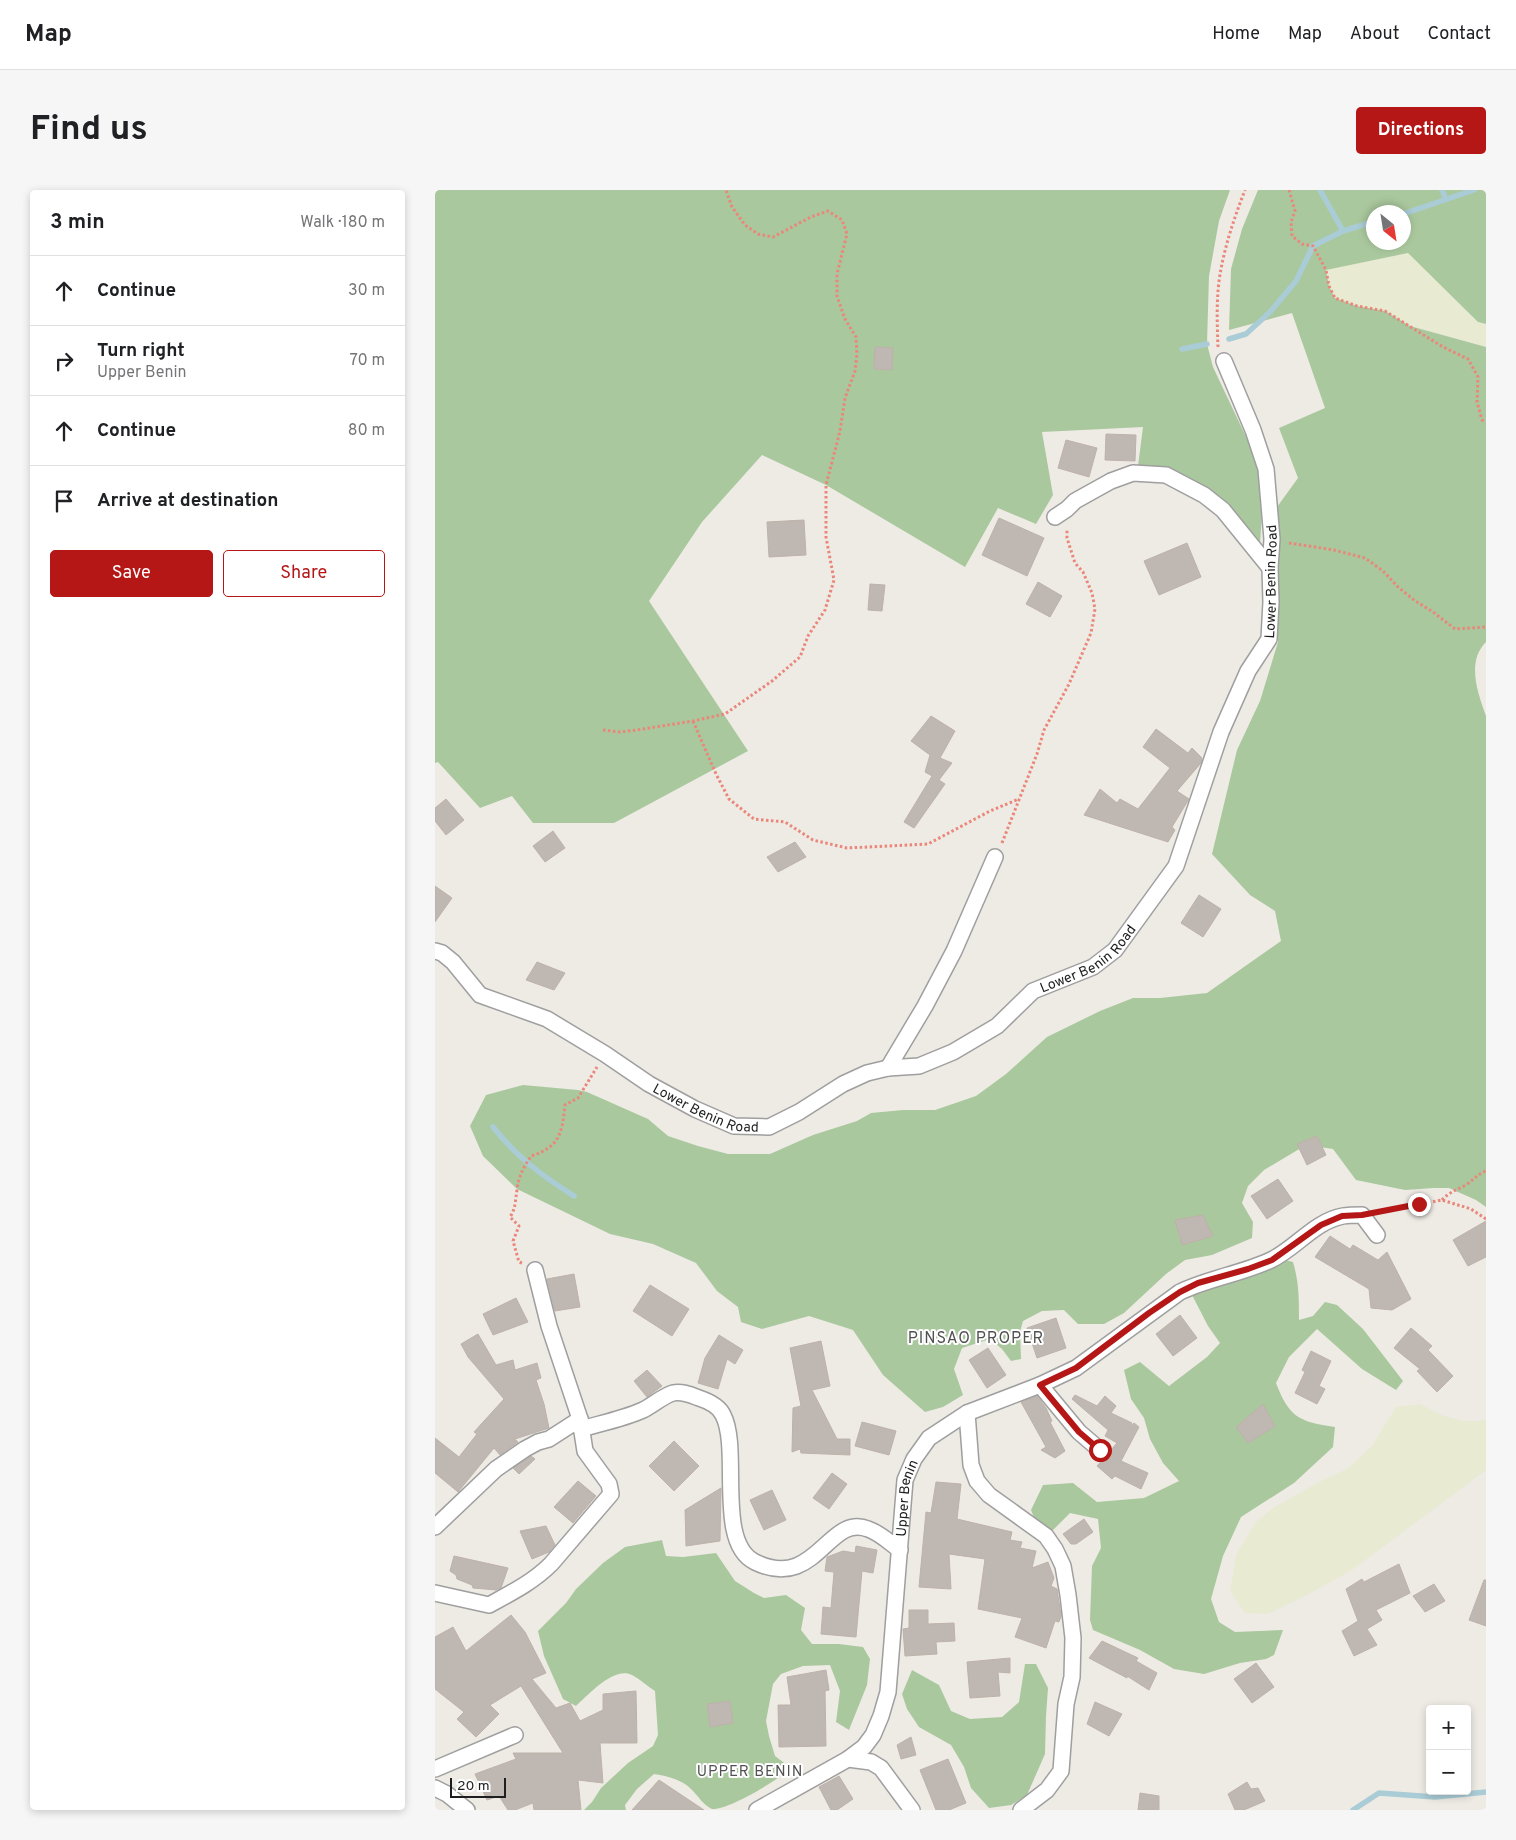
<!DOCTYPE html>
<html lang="en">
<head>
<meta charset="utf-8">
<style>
  body { margin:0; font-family:Overpass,sans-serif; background:#f6f6f6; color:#202124 }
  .controls { position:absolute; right:15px; bottom:15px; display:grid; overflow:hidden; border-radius:5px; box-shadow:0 2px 8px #0003 }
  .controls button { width:45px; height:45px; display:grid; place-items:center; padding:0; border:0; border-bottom:1px solid #e0e0e0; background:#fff; color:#202124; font:25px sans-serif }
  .compass { position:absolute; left:931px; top:15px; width:45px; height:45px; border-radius:50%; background:#fff; box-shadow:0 2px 8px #0003; rotate:150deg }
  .scale { position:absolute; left:15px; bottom:12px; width:56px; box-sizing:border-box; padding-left:5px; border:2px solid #1e1e1e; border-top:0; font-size:14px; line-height:18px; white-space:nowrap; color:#1e1e1e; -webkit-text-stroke:4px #fff; paint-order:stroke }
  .stop { position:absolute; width:15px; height:15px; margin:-11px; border:4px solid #b51717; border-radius:50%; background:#fff }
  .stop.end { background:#b51717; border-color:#fff; box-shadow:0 1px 5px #0008 }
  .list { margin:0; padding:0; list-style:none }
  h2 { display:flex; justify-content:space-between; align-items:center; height:65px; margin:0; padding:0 20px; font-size:21px }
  h2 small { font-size:16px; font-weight:400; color:#757577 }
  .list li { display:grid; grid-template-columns:32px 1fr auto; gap:15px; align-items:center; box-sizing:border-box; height:70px; padding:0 20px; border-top:1px solid #e0e0e0 }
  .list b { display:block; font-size:19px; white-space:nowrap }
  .list p { margin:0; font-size:16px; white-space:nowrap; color:#757577 }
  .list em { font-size:16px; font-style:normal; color:#757577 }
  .actions { display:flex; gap:10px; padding:15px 20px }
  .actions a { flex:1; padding:11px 0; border:1px solid #b51717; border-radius:5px; text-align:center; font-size:18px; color:#b51717 }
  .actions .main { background:#b51717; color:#fff }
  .icon { flex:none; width:28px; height:28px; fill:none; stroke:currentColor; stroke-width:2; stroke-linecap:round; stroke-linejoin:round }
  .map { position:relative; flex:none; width:1051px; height:1620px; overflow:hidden; border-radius:5px }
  header { display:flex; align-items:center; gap:30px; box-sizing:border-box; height:70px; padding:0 25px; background:#fff; border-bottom:1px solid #e0e0e0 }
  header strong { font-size:24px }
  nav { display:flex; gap:28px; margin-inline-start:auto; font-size:18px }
  .intro { display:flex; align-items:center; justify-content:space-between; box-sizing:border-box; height:120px; padding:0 30px }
  h1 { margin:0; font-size:35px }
  .button { padding:12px 22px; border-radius:5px; background:#b51717; color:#fff; font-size:18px; font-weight:700 }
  main { display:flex; gap:30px; padding:0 30px }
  aside { flex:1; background:#fff; border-radius:5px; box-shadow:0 2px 8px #0003 }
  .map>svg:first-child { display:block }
  .farmland { fill:#e8ead2 }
  .forest { fill:#aac89e; fill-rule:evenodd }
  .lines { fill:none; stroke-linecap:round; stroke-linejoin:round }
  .stream { stroke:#aaccd6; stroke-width:5.5 }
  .building { fill:#beb7b2; stroke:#beb2a9 }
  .street-casing { stroke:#9f9f9f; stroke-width:18 }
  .path { stroke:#ea867a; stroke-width:3; stroke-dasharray:2.5 2.5; stroke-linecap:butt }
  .street { stroke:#fff; stroke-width:15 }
  .route { stroke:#b51717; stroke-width:6 }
  .labels { text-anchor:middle; stroke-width:4; stroke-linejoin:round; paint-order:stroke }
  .street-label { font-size:14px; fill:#1e1e1e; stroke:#fff }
  .neighbourhood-label { font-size:15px; letter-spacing:1px; fill:#515151; stroke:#fff }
  .quarter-label { font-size:16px; letter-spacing:1px; fill:#515151; stroke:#fff }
</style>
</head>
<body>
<header>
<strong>Map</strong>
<nav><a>Home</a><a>Map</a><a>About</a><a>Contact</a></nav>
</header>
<div class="intro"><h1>Find us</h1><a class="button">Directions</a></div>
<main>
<aside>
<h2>3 min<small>Walk · 180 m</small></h2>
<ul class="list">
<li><svg class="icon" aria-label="ahead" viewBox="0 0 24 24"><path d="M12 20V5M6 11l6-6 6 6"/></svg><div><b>Continue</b></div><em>30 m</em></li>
<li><svg class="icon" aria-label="right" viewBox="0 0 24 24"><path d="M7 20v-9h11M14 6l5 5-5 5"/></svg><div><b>Turn right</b><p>Upper Benin</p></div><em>70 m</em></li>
<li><svg class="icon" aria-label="ahead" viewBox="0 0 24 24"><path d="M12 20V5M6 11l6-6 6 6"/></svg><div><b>Continue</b></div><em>80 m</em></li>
<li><svg class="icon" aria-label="arrive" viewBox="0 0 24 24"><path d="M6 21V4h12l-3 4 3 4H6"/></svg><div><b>Arrive at destination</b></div></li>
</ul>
<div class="actions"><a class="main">Save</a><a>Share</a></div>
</aside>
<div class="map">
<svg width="1051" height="1620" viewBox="0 0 1051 1620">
  <rect width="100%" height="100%" fill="#eeebe5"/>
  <g class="farmland">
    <path d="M973,63l70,69 8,2v23l-76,-21 -25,-15 -28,-5 -22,-8 -6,-12 -3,-16z"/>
    <path d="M985,1214l21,11 21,6h18l6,-2v51l-134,100 -47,26 -37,18 -23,-1 -15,-22 6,-36 19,-32 18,-15 44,-25 30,-14 25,-23 24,-39z"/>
  </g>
  <g class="forest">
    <path d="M0,0h795l-11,31 -10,55 -2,68 6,23 44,93 5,53 -2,31 -32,-39 -18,-16 -41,-22 -31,-1 5,-39 -101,5 11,63 -17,29 -38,-16 -33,59 -139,-82 -64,-30 -60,67 -53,79 99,150 -134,72h-81l-21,-27 -32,12 -42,-46 -3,1z"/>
    <path d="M823,0h228v134l-8,-2 -70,-69 -82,17 3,16 6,12 22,8 28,5 25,15 76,21v295c-20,20 -8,51 0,74v491l-10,-7 -27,-12h-15l-29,2 -49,-10 -23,-31 -27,-4 -42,25 -16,16 -6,17 11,19 -1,16 -40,17 -27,5 -19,14 -42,39 -20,11h-26l-14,-14 -22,1 -19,10 -3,11 1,27 -10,2 -9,-12 -12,-10 -28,9 -8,21 9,26 -20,12 -18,5 -42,-37 -30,-45 -44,-14 -47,13 -21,-7 -3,-15 -21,-16 -21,-28 -43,-19 -43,-10 -93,-45 -34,-33 -13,-30 16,-31 37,-10 55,5 9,2 61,27 20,17 30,10 30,8h42l43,-19 44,-14 14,-8 32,-3h32l41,-14 30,-22 41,-37 53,-26 33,-13h27l47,-5 74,-52 -6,-30 -25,-16 -38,-41 25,-104 23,-49 18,-59 -1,-135 21,-29 -19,-50 46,-20 -33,-95 -63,17 2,-61 11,-40zM938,22h30v30h-30z"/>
    <path d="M846,1069l12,3c6,20 6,37 6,58l14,-4 12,-14 12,3 26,24 40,52 -7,9 -34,-21 -45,-40 -28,28 -13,26c13,34 23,39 59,44l-2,20 -39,36 -53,34 -18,39 -12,43 8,23 16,10 48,-2 -9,25 -8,4 -26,4 -36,11 -30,-5 -34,-19 -47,-20 -3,-10 2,-54 9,-18 -3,-29 -28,-6 -19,19 -13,-5 -7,-17 12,-25 30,-2 24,19 47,-4 35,-17 -16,-18 -13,-24 -6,-21 -13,-19 -7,-29 16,-8 29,24 38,-29 13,-14 -12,-17 -16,-31z"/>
    <path d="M227,1350l4,16 17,1 33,-4 19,28 19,12 10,5 22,-3 19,13 -4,22 11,14h27l24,3 7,12 -3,26 -18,45 -13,-8 4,-31 -10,-26 -27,1 -22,8 -8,10 -7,37 3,15 6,20 16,12c-13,12 -62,42 -79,41 -9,-4 -13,-12 -20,-19 -9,-10 -24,-14 -38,-16l-17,15 -12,16 1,5h-42l8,-8 9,-14 27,-25 25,-17 5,-11 -3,-44c-8,-5 -15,-12 -23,-16 -18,-9 -44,20 -56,31l-13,-7 -19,-43 -6,-25 28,-28 10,-14 27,-26 22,-16z"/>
    <path d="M590,1474h11l12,24 -2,28 -1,38 -18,41 -16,10 -22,3 -18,-20 -7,-21 -13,-22 -32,-18 -12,-18 -5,-15 10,-24 27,15 12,26 19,8 32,-2 17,-15z"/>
  </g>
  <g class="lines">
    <g class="stream">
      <path d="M885,0l23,41"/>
      <path d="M1007,0l4,9"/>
      <path d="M968,24l71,-24"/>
      <path d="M794,149l17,-5 24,-22 26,-31 17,-35 30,-15 30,-9"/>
      <path d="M747,159l25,-5"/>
      <path d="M58,937c25,31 48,48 81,69"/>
      <path d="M918,1620l26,-17 56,4 51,-5"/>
    </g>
  </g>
  <g class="building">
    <path d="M440,157l18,1 -1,22 -18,-1z"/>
    <path d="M671,244l30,1 -1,26 -30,-1z"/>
    <path d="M631,250l31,8 -8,29 -31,-9z"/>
    <path d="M564,328l45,20 -17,38 -45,-21z"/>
    <path d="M369,330l2,35 -37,2 -2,-35z"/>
    <path d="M752,353l14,34 -42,18 -15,-34z"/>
    <path d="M603,392l24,14 -12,21 -24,-13z"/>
    <path d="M435,394l15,1 -3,26 -14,-1z"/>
    <path d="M496,526l24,15 -15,27 12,5 -13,17 6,4 -31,44 -10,-6 28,-46 -7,-4 5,-17 -19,-14z"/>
    <path d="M721,539l32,24 4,-5 10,10 -1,5 -24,28 12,8 -17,28 3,3 -7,12 -84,-27 16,-26 17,14 3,-4 18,10 32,-41 -27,-21z"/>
    <path d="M11,609l18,21 -18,15 -11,-14v-13z"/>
    <path d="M118,641l12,17 -20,14 -12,-16z"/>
    <path d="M360,652l11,15 -28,15 -11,-15z"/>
    <path d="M0,696l17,12 -17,24z"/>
    <path d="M764,705l22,14 -18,28 -22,-14z"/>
    <path d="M102,772l28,11 -11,17 -28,-10z"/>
    <path d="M882,946l9,19 -19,10 -10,-21z"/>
    <path d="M843,989l15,22 -26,18 -16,-23z"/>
    <path d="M768,1025l10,21 -31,9 -7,-25z"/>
    <path d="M1051,1031v36l-18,9 -15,-26z"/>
    <path d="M895,1046l20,13 3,-4 25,15 9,-8 24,47 -19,11 -21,-2 -2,-19 -54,-32z"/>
    <path d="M139,1084l6,33 -25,4 -8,-32z"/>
    <path d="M215,1095l39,24 -17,27 -39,-25z"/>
    <path d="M81,1108l12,24 -35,13 -10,-21z"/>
    <path d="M745,1125l17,23 -24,18 -17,-22z"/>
    <path d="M621,1128l10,30 -29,10 -10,-30z"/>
    <path d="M976,1138l21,18 -4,4 25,26 -16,16 -20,-21 3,-2 -26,-21z"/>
    <path d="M43,1144l18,31 17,-5 2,10 22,-7 4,15 -5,2 8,24 5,24 -34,11 3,3 -18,13 -6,-7 -36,44 -23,-19v-35l24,19 18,-23 -3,-2 30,-33 -36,-42 -7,-13z"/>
    <path d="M284,1145l24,15 -8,14 -8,-5 -9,30 -20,-6 7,-25z"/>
    <path d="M386,1151l9,45 -18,4 25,49h13v16l-49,-2 -1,-4 -8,3 1,-44 8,-2 -11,-58z"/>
    <path d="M553,1158l18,27 -19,13 -18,-28z"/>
    <path d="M876,1161l20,10 -12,25 6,3 -8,15 -22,-11 10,-21 -3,-2z"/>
    <path d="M212,1180l15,16 -15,11 -13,-16z"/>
    <path d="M640,1205l22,11 8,-10 11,10 -5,7 21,10 -2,5 4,-5 5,4 -18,34 27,12 -7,16 -26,-13 -3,3 -15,-13 20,-23 -12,-7 3,-6 -36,-31z"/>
    <path d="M602,1206l9,12 6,13 -2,1 15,29 -10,7 -14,-8 5,-3 -25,-45z"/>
    <path d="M828,1214l12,22 -27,17 -12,-16z"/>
    <path d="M427,1232l34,9 -7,24 -34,-9z"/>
    <path d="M239,1251l25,25 -25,25 -25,-25z"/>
    <path d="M96,1266l4,3 -16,15 -6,-6z"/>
    <path d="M397,1283l15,11 -18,25 -16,-11z"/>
    <path d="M143,1291l18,15 -23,27 -19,-16z"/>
    <path d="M501,1292l25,2 -4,35 55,13 -2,8 12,2 -2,6 16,3 -4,17 16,-6 6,16 -3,8 6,3 4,27 -2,6 -4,-1 -9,27 -31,-11 7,-19 -44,-9 7,-50 -36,-5 2,35 -32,-2 7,-75 5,1z"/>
    <path d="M286,1298l-1,53 -34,5 -1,-36z"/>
    <path d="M337,1300l14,30 -22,10 -14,-30z"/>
    <path d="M649,1329l9,13 -17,12h-5l-8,-10z"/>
    <path d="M111,1336l9,19 -6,7 -17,7 -12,-28z"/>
    <path d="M421,1356l21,4 -4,23 -11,-2 -6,66 -35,-3 2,-27 8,1 3,-36 -9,-1 2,-14 16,-6 12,2z"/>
    <path d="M19,1366l54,12 -7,20 -5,2 -23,-2 -1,-3 -15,-6 -1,-4 -6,-4z"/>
    <path d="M964,1374l11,29 -34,17 6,10 -15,9 10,16 -23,11 -12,-25 16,-10 -12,-32 16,-10 2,3z"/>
    <path d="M1049,1390h2v46l-17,-6z"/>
    <path d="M999,1394l11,17 -20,11 -12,-16z"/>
    <path d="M474,1420h19v14l26,-1 1,18 -19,1 1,12 -32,2 -2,-27 6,-1z"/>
    <path d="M76,1425l14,17 21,41 -14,6 24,29 14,-5 10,18 23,-11v-16l33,-3 1,52h-37l3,40 -25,-3 3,30h-47l-1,-7 -18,7h-7l-9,-14 -12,4 -12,-26 41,-15 -3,-6h50l-42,-67 -31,19 9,9 -23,23 -19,-18 7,-7 -29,-23v-52l18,-10 13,24z"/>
    <path d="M667,1451l36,17 -2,3 21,12 -8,17 -22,-14v2l-38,-20z"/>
    <path d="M575,1468v15l-12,-1 2,24 -30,2 -3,-36z"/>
    <path d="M821,1473l18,24 -22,16 -18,-24z"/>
    <path d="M391,1480l3,20 -4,1 1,55 -47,1 -1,-42h13l-4,-28z"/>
    <path d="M295,1511l3,22 -23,4 -3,-23z"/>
    <path d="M660,1512l27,12 -13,22 -22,-12z"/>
    <path d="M476,1547l5,18 -15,4 -4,-14z"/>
    <path d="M513,1569l18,44 -17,7h-13l-16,-40z"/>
    <path d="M404,1586l14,23 -16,11h-6l-12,-23z"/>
    <path d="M224,1590l45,30h-72z"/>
    <path d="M812,1592l4,7 7,-1 7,13 -21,9h-9l-7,-16z"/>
    <path d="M705,1603l19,3v14h-21z"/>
  </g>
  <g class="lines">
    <g class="street-casing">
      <g id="street">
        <path d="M620,327l12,-8 8,-8 36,-20 22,-8 33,2 38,20 19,15 47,58"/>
        <path id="s1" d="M0,761l7,2 11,9 27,33 67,24 58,35 44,30 46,25 39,17 35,1 30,-15 44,-28 24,-11 21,-5 31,-2 34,-14 44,-26 36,-35 60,-24 22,-17 61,-84 45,-134 27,-61 21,-32 2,-37 -1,-34 2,-29 -6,-70 -13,-39 -29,-69"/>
        <path d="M453,878l37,-62 29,-55 41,-94"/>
        <path d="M605,1195l39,47 21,18"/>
        <path d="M532,1223l4,52 6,16 12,14 57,41 9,13 8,17 5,29 5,43 -1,39 -6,27 -5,67 -14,19 -26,20"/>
        <path d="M146,1239c21,-6 42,-10 62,-19 10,-5 20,-14 30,-17 9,-2 18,2 26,5 9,3 20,8 24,17 18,34 -8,128 32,147 61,30 73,-49 113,-33 12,4 22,14 32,21"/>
        <path d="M0,1337l61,-58 29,-20 13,-7 11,-3 31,-20"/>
        <path d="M0,1403l54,12c22,-12 44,-23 62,-41l60,-70 -2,-10 -24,-33 -5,-32 -31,-93 -14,-56"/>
        <path d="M413,1569l23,3 10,6 31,42"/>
        <path d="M0,1579l80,-34"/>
        <path d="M0,1598l12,6 20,16"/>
        <path id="s2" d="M322,1620l91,-51 16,-12 9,-12 8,-19 7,-24 17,-212 9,-21 15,-21 38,-25 73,-28 36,-17 104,-76c29,-14 61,-18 91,-32 25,-12 44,-39 72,-44 6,-1 13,-1 19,-1l15,20"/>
      </g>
    </g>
    <g class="path">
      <path d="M854,0l6,21 -4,11 1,14 10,8 11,2 13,24 3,16 6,12 22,8 28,5 58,36 25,12 10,18 -1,25 5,18 4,2"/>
      <path d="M783,157c-1,-26 -2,-53 3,-78 5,-27 14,-53 24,-79"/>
      <path d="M854,353l45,7 31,8 18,13 15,16 16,13 19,12 22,17 31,-2"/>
      <path d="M258,531l23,53 13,25 25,20 31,3 28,18 34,8 81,-4 62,-33 29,-12"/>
      <path d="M168,540l17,2 17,-2 56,-9 32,-7 47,-33 28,-24 8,-21 17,-26 9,-30 -8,-43v-52l14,-54 5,-33 10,-27 2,-17 -1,-17 -11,-18 -8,-23v-22l10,-40 -5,-14 -14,-9 -17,6 -38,20 -15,-3 -13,-9 -13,-18 -6,-17"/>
      <path d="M567,653l35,-89 7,-24 25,-46 22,-51 4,-24 -3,-16 -9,-21 -8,-9 -8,-25v-8"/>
      <path d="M1007,1010c7,-8 15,-10 24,-15 7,-5 12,-11 20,-14"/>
      <path d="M944,1022l63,-12 29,9 15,10"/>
      <path d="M87,1073l-3,-1 -6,-21 6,-15 -9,-9c6,-9 5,-16 7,-27 1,-13 7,-23 14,-34 29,-9 31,-23 34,-51l13,-7 19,-31"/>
    </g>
    <use href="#street" class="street"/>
  </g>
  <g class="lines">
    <path class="route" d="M665,1260l-21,-18 -39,-47 36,-17 73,-55 31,-21 18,-9 50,-14 24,-9 49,-35 21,-9 20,-1 57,-11"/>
  </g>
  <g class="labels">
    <g class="street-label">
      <text dy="5" stroke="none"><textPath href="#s1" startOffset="1189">Lower Benin Road</textPath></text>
      <text dy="5" stroke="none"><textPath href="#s1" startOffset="754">Lower Benin Road</textPath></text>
      <text dy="5" stroke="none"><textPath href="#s1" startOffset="319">Lower Benin Road</textPath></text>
      <text dy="5" stroke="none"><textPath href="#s2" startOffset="380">Upper Benin</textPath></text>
    </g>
    <g class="neighbourhood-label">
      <text x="315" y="1586">UPPER BENIN</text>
    </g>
    <g class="quarter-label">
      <text x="541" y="1153">PINSAO PROPER</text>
    </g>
  </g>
</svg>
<div class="controls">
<button>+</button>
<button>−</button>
</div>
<svg class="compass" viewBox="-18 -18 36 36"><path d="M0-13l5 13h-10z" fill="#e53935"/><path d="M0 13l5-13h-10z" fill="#757577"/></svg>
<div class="scale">20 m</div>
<div class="stop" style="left:665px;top:1260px"></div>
<div class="stop end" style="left:984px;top:1014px"></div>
</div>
</main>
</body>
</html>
